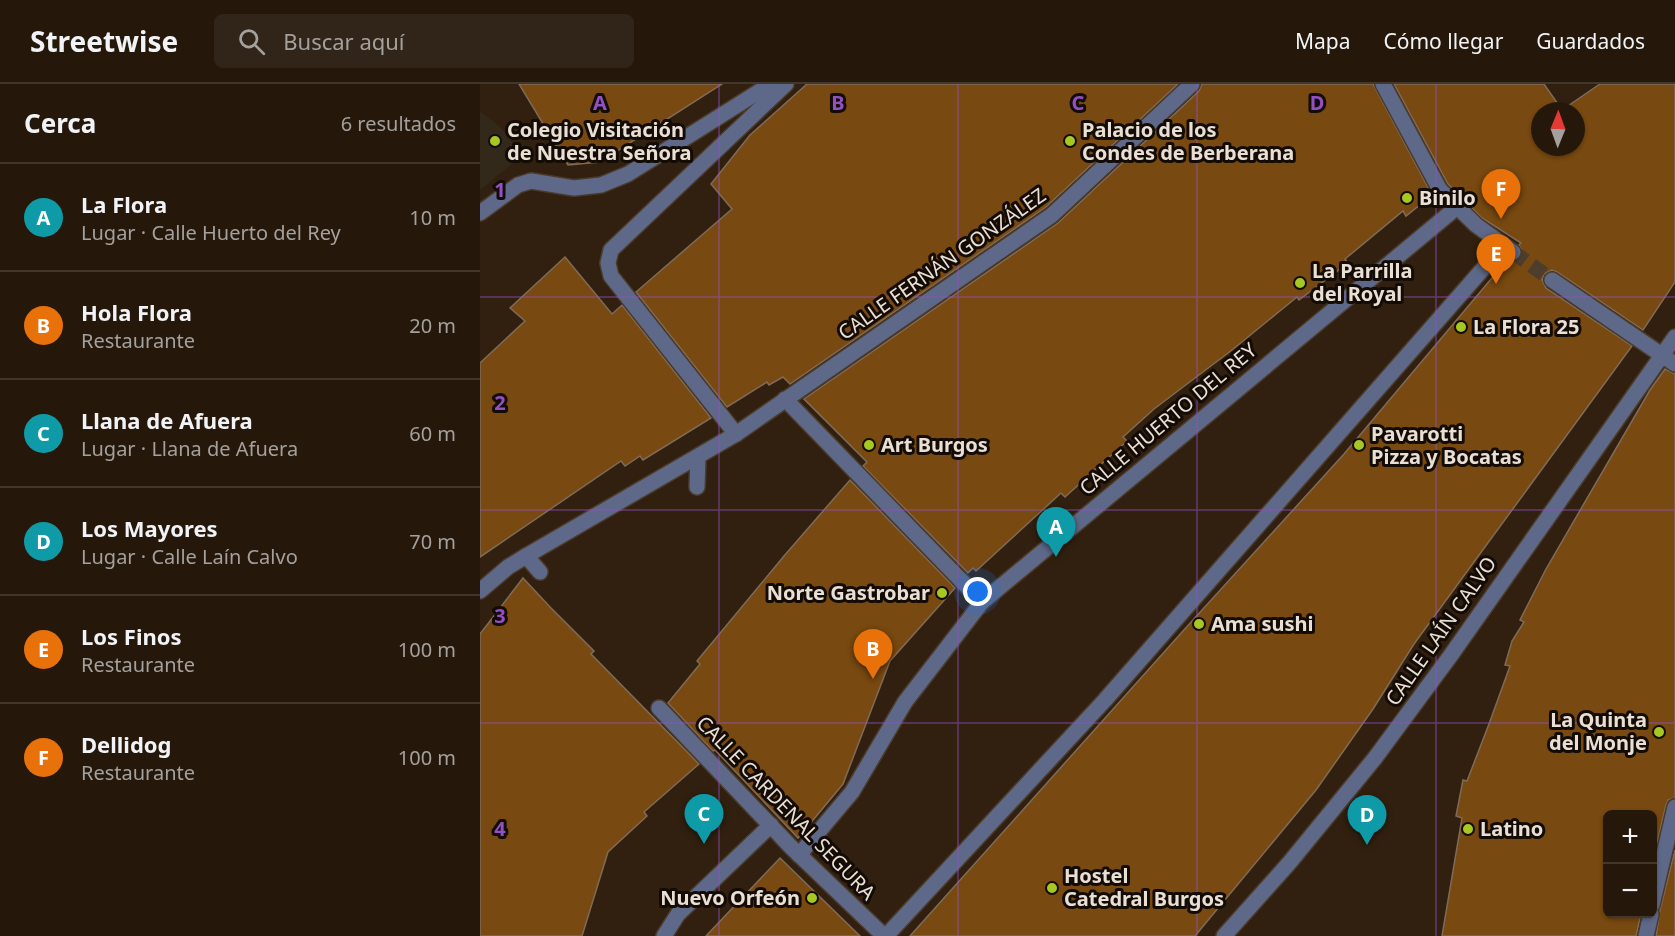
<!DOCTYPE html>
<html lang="es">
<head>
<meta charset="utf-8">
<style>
  body { margin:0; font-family:"Noto Sans",sans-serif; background:#312519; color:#f1f3f6 }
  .controls { position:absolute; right:18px; bottom:18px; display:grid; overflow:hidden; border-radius:9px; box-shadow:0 2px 4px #0004 }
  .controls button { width:54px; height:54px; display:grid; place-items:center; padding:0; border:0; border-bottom:2px solid #42372c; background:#25180b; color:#f1f3f6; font:30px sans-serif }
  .compass { position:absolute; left:1051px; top:18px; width:54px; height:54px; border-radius:50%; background:#25180b; box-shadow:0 2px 4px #0004; rotate:1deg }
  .you { position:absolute; left:498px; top:508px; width:21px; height:21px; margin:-15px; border:4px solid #fff; border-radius:50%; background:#1a73e8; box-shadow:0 0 0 9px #1a73e833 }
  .badge { display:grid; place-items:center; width:39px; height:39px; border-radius:50%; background:#a6c820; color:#fff; font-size:20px; font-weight:700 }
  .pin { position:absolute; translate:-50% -50px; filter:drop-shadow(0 2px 3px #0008) }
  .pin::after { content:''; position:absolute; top:32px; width:21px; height:18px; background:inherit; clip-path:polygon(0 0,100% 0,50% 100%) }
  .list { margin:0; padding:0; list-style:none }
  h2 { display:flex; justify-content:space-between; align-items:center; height:78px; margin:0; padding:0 24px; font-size:26px }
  h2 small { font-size:20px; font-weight:400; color:#a3a09d }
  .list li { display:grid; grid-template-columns:39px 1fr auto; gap:18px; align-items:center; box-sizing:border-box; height:108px; padding:0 24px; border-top:2px solid #42372c }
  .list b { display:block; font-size:22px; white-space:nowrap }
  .list p { margin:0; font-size:20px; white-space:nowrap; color:#a3a09d }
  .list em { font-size:20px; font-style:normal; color:#a3a09d }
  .icon { flex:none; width:33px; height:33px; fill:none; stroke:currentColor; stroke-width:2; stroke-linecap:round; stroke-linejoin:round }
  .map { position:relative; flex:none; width:1195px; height:852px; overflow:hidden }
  header { display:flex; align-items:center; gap:36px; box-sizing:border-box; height:84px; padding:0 30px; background:#25180b; border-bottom:2px solid #42372c }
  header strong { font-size:28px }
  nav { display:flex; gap:33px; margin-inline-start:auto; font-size:21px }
  .search { width:420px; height:54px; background:#312519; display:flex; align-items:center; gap:15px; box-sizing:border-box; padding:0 21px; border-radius:9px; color:#a3a09d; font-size:22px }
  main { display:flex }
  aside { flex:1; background:#25180b }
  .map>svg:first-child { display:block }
  .education { fill:#33291a }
  .building { fill:#784910; stroke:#806b58; stroke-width:1.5; fill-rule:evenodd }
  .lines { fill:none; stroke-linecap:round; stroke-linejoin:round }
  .minor-tunnel { stroke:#4d3d2d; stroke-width:15; stroke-dasharray:15 8; stroke-linecap:butt }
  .minor-casing { stroke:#4b3b2b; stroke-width:18 }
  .minor { stroke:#5e6989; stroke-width:15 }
  .grid { fill:none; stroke:#9150c3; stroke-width:1.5; stroke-opacity:0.55 }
  .poi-dot { fill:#a6c820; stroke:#130b05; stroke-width:2 }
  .labels { text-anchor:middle; stroke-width:6; stroke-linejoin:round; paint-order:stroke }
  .poi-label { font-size:20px; font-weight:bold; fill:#eadfd4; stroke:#130b05; text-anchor:start }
  .street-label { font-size:20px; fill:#eadfd4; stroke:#130b05 }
  .grid-label { font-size:20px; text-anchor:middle; font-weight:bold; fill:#9150c3; stroke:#130b05; stroke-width:6; stroke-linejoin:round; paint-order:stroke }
</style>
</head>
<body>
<header>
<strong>Streetwise</strong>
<div class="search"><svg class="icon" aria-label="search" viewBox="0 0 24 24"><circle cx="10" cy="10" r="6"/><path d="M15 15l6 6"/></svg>Buscar aquí</div>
<nav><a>Mapa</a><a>Cómo llegar</a><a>Guardados</a></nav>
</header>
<main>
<aside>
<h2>Cerca<small>6 resultados</small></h2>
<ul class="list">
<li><span class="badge" style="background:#0f9aa8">A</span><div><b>La Flora</b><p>Lugar · Calle Huerto del Rey</p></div><em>10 m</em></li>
<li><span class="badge" style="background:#e8710a">B</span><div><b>Hola Flora</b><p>Restaurante</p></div><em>20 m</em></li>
<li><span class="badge" style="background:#0f9aa8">C</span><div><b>Llana de Afuera</b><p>Lugar · Llana de Afuera</p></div><em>60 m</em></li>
<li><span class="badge" style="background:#0f9aa8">D</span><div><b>Los Mayores</b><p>Lugar · Calle Laín Calvo</p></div><em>70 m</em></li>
<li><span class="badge" style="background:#e8710a">E</span><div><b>Los Finos</b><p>Restaurante</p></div><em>100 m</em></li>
<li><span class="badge" style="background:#e8710a">F</span><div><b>Dellidog</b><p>Restaurante</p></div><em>100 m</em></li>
</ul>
</aside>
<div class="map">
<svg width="1195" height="852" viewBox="0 0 1195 852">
  <rect width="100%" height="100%" fill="#31200f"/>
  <path class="education" d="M0,27l19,15 24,29 -43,35z"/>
  <g class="building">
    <path d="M39,0h203l-122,78 -32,3z"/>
    <path d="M327,0h371l-132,123 -256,177 -7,-7 -14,8 -2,-3 -40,25 -91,-115 96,-83 -21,-25 39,-49z"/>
    <path d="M722,0h171l59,111 -26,21 -3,-5 -58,48 3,4 -49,37 -2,-3 -65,53 -78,59 -31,28 4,4 -62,56 -4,-4 -85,78 -3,-3 -5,5 -105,-107 4,-4 -63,-63 254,-176 141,-132z"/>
    <path d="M914,0h150l18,26 38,-26h75v198l-32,48 -86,-58 -5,-2 -8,4 -2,6 4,8 86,58 -218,298 -41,65 -57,81 -121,146h-285l273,-305 161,-177 163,-194 9,1 5,-4 2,-5 -4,-7 2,-2 -39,-25 -34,-34zM1060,27h36v36h-36z"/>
    <path d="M85,173l47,57 10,-9 89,113 -68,42 -3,-4 -15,10 -4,-5 -141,96v-194l45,-42 -15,-13z"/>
    <path d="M1185,285l10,5v424l-7,2 -2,5 -13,55v-46h-45v100h33l-5,22h-194l20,-118 -6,-2 7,-36 4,1 22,-57 21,-58 -5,-1 7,-24 12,-19 -4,-2 26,-51 104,-179z"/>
    <path d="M370,396l105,108 -65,73 -47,123 -45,54 -83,-88 -2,1 -45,-48 32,-39 -3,-3 87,-105z"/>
    <path d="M43,494l28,30 43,43 -3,3 108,110 -55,48 3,4 -39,36 -26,84h-102v-302z"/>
    <path d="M1195,766v86h-19l4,-26z"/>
    <path d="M300,774l80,78h-154z"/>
  </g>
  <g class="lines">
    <path class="minor-tunnel" d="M1033,168l39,28"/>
    <g class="minor-casing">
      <g id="minor">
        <path d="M903,0l57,106 36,35 37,27"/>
        <path d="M0,129l38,-28 13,-4 43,7 27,-3 27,-11 143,-90"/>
        <path d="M1072,196l123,84"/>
        <path d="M305,315l197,203"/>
        <path d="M256,350l-125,-158 -3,-13 3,-13 175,-166"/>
        <path d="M217,403l1,-30"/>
        <path d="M46,472l14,16"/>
        <path d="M0,507l28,-24 18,-11 210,-122 316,-219 140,-131"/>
        <path d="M179,624l132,139 93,89"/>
        <path d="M319,771l53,-63 53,-90 77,-100 474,-394"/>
        <path d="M1172,821l23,-98"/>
        <path d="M184,852l14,-22 93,-89"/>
        <path d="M406,852l219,-236 398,-454"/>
        <path d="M744,852l66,-74 85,-104 76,-103 224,-318"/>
        <path d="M1166,852l5,-22"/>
      </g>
    </g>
    <use href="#minor" class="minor"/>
  </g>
  <path class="grid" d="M239,0v852M478,0v852M717,0v852M956,0v852M0,213h1195M0,426h1195M0,639h1195"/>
  <g class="poi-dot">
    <circle cx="15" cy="57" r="6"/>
    <circle cx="590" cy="57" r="6"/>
    <circle cx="927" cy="114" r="6"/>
    <circle cx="820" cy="199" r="6"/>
    <circle cx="981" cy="243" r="6"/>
    <circle cx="389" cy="361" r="6"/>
    <circle cx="879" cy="361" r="6"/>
    <circle cx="462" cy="509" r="6"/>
    <circle cx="719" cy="540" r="6"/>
    <circle cx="1179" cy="648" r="6"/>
    <circle cx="988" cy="745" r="6"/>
    <circle cx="572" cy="804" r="6"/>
    <circle cx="332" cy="814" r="6"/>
  </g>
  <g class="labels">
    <g class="poi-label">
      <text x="27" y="53">Colegio Visitación<tspan x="27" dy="23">de Nuestra Señora</tspan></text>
      <text x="602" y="53">Palacio de los<tspan x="602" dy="23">Condes de Berberana</tspan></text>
      <text x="939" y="121">Binilo</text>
      <text x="832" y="194">La Parrilla<tspan x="832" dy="23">del Royal</tspan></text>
      <text x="993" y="250">La Flora 25</text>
      <text x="891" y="357">Pavarotti<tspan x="891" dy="23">Pizza y Bocatas</tspan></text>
      <text x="401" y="368">Art Burgos</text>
      <text x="450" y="516" text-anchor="end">Norte Gastrobar</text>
      <text x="731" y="547">Ama sushi</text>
      <text x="1167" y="643" text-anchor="end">La Quinta<tspan x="1167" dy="23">del Monje</tspan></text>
      <text x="1000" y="752">Latino</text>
      <text x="584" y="799">Hostel<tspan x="584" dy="23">Catedral Burgos</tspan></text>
      <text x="320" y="821" text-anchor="end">Nuevo Orfeón</text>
    </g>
    <g class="street-label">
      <text transform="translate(462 180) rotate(-35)" y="7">CALLE FERNÁN GONZÁLEZ</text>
      <text transform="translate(688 335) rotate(-40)" y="7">CALLE HUERTO DEL REY</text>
      <text transform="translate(961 547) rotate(-55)" y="7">CALLE LAÍN CALVO</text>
      <text transform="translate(306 724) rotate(46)" y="7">CALLE CARDENAL SEGURA</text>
    </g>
  </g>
  <g class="grid-label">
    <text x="120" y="26">A</text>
    <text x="358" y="26">B</text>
    <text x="598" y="26">C</text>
    <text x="837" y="26">D</text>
    <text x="20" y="113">1</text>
    <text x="20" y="326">2</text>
    <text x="20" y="539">3</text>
    <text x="20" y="752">4</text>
  </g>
</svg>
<div class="controls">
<button>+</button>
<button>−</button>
</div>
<svg class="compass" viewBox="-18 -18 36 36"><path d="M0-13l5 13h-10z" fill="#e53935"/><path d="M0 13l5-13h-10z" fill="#a3a09d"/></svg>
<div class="you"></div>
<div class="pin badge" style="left:576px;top:473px;background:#0f9aa8">A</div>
<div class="pin badge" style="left:393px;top:595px;background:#e8710a">B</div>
<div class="pin badge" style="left:224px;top:760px;background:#0f9aa8">C</div>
<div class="pin badge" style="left:887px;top:761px;background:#0f9aa8">D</div>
<div class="pin badge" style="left:1016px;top:200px;background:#e8710a">E</div>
<div class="pin badge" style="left:1021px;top:135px;background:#e8710a">F</div>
</div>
</main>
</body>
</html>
